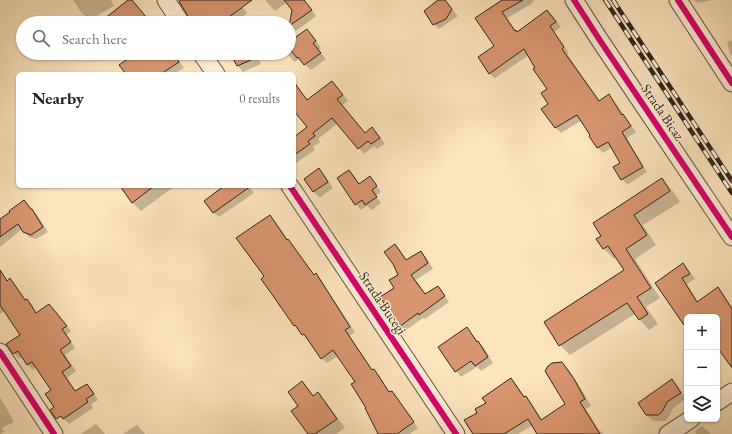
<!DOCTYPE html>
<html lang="en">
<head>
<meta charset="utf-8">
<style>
  body { margin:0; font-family:"EB Garamond",serif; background:#f6f6f6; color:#202124 }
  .controls { position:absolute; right:12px; bottom:12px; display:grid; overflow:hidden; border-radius:6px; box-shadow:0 1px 3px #0004 }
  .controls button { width:36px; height:36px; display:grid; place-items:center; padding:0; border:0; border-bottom:1px solid #e0e0e0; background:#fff; color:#202124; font:20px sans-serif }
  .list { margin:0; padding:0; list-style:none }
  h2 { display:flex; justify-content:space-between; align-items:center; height:52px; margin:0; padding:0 16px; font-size:17px }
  h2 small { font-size:13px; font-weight:400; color:#757577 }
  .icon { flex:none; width:22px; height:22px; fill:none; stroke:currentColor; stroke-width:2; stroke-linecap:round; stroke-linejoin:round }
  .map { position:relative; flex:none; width:732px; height:434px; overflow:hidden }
  .search { position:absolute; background:#fff; box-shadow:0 1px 3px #0004; left:16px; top:16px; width:280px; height:44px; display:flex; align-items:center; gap:10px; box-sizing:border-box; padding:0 14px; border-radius:22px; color:#757577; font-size:15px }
  .panel { position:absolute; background:#fff; box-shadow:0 1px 3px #0004; left:16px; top:72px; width:280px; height:116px; border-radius:6px }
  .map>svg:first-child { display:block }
  .shadow { fill:#0003 }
  .building { fill:#d89670; stroke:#2f231e }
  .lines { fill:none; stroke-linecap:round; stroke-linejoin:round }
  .minor-casing { stroke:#625346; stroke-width:19 }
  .minor { stroke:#fdedd4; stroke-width:17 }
  .rail-casing { stroke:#2f231e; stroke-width:4.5 }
  .rail { stroke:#fdedd4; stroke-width:3; stroke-dasharray:9; stroke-linecap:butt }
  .cycleway-casing { stroke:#fdedd4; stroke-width:8 }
  .cycleway { stroke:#d6006c; stroke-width:6 }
  .labels { text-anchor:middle; stroke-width:3; stroke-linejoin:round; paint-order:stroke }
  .street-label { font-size:14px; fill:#2f231e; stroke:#fdedd4 }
</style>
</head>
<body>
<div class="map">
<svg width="732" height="434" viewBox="0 0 732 434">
  <rect width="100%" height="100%" fill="#fce4bd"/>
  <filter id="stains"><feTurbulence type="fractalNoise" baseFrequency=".005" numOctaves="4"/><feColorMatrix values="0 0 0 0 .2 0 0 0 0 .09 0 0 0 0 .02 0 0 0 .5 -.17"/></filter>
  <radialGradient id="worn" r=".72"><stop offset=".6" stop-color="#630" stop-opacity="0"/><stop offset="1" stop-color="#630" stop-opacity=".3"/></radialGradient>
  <g class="shadow">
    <path d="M73,0h38l3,6 -25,14 -9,-9z"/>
    <path d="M182,0h55l10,13 -13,10h-40l-2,-2z"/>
    <path d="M265,0h39l12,16 -20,15 -6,-5 3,-17 -6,-7 -12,9z"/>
    <path d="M440,0h4l14,16 -19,13 -6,-6z"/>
    <path d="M503,0h32l-3,2 1,1 -26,15 10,15 30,-22 6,5 8,11 -7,5 15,21 -2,1 33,47 9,-5 5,5 22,31 -9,6 20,34 -20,13 -5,-6v-16l-10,-16 -9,6 -5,-5 -8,-12 2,-1 -10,-15 -21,13 -6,-6 -6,-23 -1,-15 -19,-34 -34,23 -6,-5 6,-27z"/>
    <path d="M693,0h19l-14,3z"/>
    <path d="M307,30l6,6 8,12 -3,2 8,9 -15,11 -12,-11 -4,3 -9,-9h3v-9z"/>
    <path d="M732,40v16l-2,-2 -3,-12z"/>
    <path d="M137,53h35l5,5 7,10 -7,4 1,1 -1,1h-37z"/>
    <path d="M231,53h25l5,11 -18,8 -5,-6z"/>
    <path d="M332,82l6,6 10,13 -6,4 23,29 7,-5 6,5 7,10 -8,5 -3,-3 -10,8 -26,-31 -20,16 2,3 -7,5 2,3 -19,13 -2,-2v-23l14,-10 -14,-19v-18l4,-2 10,11z"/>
    <path d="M319,170l6,6 8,12 -13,10 -6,-6 -9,-13z"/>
    <path d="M349,171l6,6 5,8 10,-7 5,5 6,9 -5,4 5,7 -9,7 -5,-4 -6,4 -5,-6 -18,-25z"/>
    <path d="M662,179l10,11 8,12 -37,23 13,20 -21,14 25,39 -14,9 12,17 -9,6 -10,-11 -4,-5 -65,41 -10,-10 65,-74 -8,-14 -3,2 -10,-10 -6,-9z"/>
    <path d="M121,186h54l-34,25 -9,-9z"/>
    <path d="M231,186h18l5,7 -35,24 -6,-5z"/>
    <path d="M24,201l13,14 11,17 -12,7 -7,-2 -7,-8 -22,18v-27z"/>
    <path d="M270,216l5,5 13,19 5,5 21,31 2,-1 5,5 34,52 -5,4 23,35 6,4 11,18 1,-1 5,5 22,31 -8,6h-31l-23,-52 -18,-26 -11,7 -5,-5 -13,-19 -1,1 -5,-5 -8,-10 -29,-49z"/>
    <path d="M395,245l5,5 7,11 14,-9 5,5 7,12 -17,11 10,15 16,-2 7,9 -24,17 -2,-1 -18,13 -5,-5 -5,-37 5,-14z"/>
    <path d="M683,264l5,5 7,10 -8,5 11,18 20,-14 5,6 8,12 1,-1v61l-11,-16 -4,3v-36h-30v11l-9,-12z"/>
    <path d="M0,269l8,12 2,-1 5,5 11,15h1l5,5 5,9 17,-4 17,21 -5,4 9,13 -10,7 11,16 -9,7 9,14 11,-7 5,5 6,10 -7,4 2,4 -24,16 -5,-5 -6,-9 -5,-20 -17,-23 -3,3 -5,-5 -5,-9 -4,3 -11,-14 14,-10 -17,-24 -5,3z"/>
    <path d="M467,329l17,19 9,15 -12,8 -4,-4 -16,10 -5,-6z"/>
    <path d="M562,364l7,6 11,17 11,19 -5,3 12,20 6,5h-48l11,-30z"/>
    <path d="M511,380l5,5 9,13 6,5 18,27 -7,4h-2l-7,-9 -15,9h-43l3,-21z"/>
    <path d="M672,381l6,5 8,13 -13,9 -5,10 -3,3h-12l-7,-6z"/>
    <path d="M302,383l12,13 4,-2 8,8 19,26 -9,6h-27l-9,-28z"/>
    <path d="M0,397l14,25 -12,6 2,4 -4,2z"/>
    <path d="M96,424l9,10h-24z"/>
    <path d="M137,425l8,9h-22z"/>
    <path d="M702,426l8,7v1h-14l-1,-3z"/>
  </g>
  <g class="building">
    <path d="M128,0h4l19,23h-52z"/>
    <path d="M181,0h71l-31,23h-20l-4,-6 -6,5 -2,-4 -10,-17z"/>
    <path d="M284,0h20l8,10 -23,16 3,-16z"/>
    <path d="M438,0h7l7,9 -6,10 -13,6 -9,-14z"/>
    <path d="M502,0h21l-21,12 13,19 1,-1 1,2 30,-22 9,12 -6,4 14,21 -2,2 37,52 10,-7 13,21 1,-1 8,12 -9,6 21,35 -22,13 -8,-13 7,-4 -12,-21 -11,6 -8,-12 1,-1 -13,-20 -22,13 -14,-19 7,-5 -7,-11 6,-4 -14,-20 2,-1 -11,-19 -35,25 -11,-17 16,-11 -19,-28z"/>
    <path d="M307,29l9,12 -3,2 8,10 -17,12 -6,-8 -1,1 -8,-10v-6z"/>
    <path d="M136,53h37l6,9 -18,12h-35l-7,-9z"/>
    <path d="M230,53h37l-30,13z"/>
    <path d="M332,81l11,14 -6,4 28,34 7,-6 8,11 -9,6 -3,-3 -10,8 -26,-31 -19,15 2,3 -7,5 2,3 -16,11v-18l13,-10 -13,-16v-29l13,18z"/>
    <path d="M319,168l9,14 -15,10 -9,-13z"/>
    <path d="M349,170l10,14 11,-8 7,10 -5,4 5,7 -12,8 -3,-5 -7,5 -18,-27z"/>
    <path d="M662,178l8,13 -36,24 13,20 -21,14 25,39 -14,9 11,17 -9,6 -12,-17 -68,43 -15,-24 80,-52 -16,-24 -5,3 -7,-10 5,-3 -8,-13z"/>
    <path d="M120,186h34l-22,17z"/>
    <path d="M224,186h27l-38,27 -9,-12z"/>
    <path d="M24,200l7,9h1l11,18 -12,8 -8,-3 -5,-8 -18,13v-18l10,-7 -1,-1z"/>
    <path d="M270,215l17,25 1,-1 26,36 2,-2 34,54 -5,3 27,40 2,-1 15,23 3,-1 22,31 -17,12h-19l-13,-26h1l-15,-24 4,-2 -22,-32 -12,9 -17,-25 -2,1 -7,-10 -1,1 -23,-33 -10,-14 3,-3 -28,-38z"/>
    <path d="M395,244l11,16 15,-9 7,12 -17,12 14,19 13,-8 7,10 -26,19 -1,-2 -19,14 -19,-30 14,-9 -5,-8 9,-5 -5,-11 -9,-12z"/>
    <path d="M683,263l7,11 -8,4 15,24 21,-15 14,22v59l-15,-21v-30h-30v6l-3,2 -29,-42z"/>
    <path d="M0,270l7,11 3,-3 15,22 2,-1 9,14 13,-9 18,22 -5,3 9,13 -11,8 11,16 -9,6 13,19 12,-7 7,10 -8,5 2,3 -25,17 -2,-3 -5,3 -6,-9 4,-3 -9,-13 6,-4 -19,-28 -5,3 -9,-14 -5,3 -7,-10 14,-9 -20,-30z"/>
    <path d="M467,327l10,15 1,-1 10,16 -13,9 -4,-5 -16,11 -17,-25z"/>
    <path d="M562,362l12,17 11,20 -5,3 20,32h-63l-9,-15 -24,15h-31l-9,-14 13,-7 -2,-4 11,-6 -4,-5 29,-20 13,19 2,-1 15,24 24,-16 -20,-33 3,-5 4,-3z"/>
    <path d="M672,379l9,14 -14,9 -5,10 -4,3h-12l-8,-12z"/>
    <path d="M302,381l11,15 5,-4 19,27 -22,15h-7l-17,-23 7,-5 -10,-14z"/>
  </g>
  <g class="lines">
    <g class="minor-casing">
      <g id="minor">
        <path d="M166,0l15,23"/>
        <path d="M574,0l25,39 133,198"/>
        <path d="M678,0l54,83"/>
        <path d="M201,53l15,21"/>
        <path d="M290,186l166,248"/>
        <path d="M0,352l54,82"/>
        <path d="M717,402l15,-10"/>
        <path d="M668,434l23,-15"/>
      </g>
    </g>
    <use href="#minor" class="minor"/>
    <g class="rail-casing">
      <g id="rail">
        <path d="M605,0l127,193"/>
        <path d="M613,0l119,181"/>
      </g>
    </g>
    <use href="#rail" class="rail"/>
    <g class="cycleway-casing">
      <g id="cycleway">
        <path d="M574,0l25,39 133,198"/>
        <path d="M678,0l54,83"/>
        <path d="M290,186l166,248"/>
        <path d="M0,352l54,82"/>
      </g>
    </g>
    <use href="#cycleway" class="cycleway"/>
  </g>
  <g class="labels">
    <g class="street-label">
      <text transform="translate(663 112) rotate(56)" y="5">Strada Bicaz</text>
      <text transform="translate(383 303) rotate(56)" y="5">Strada Bucegi</text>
    </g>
  </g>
  <rect width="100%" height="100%" filter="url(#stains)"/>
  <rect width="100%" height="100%" fill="url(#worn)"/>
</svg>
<div class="controls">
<button>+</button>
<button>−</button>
<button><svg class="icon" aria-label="layers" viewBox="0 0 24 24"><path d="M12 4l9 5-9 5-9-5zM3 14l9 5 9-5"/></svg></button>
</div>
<div class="search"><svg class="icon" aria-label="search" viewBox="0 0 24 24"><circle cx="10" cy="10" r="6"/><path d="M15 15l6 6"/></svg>Search here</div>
<section class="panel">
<h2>Nearby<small>0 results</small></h2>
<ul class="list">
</ul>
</section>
</div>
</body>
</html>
